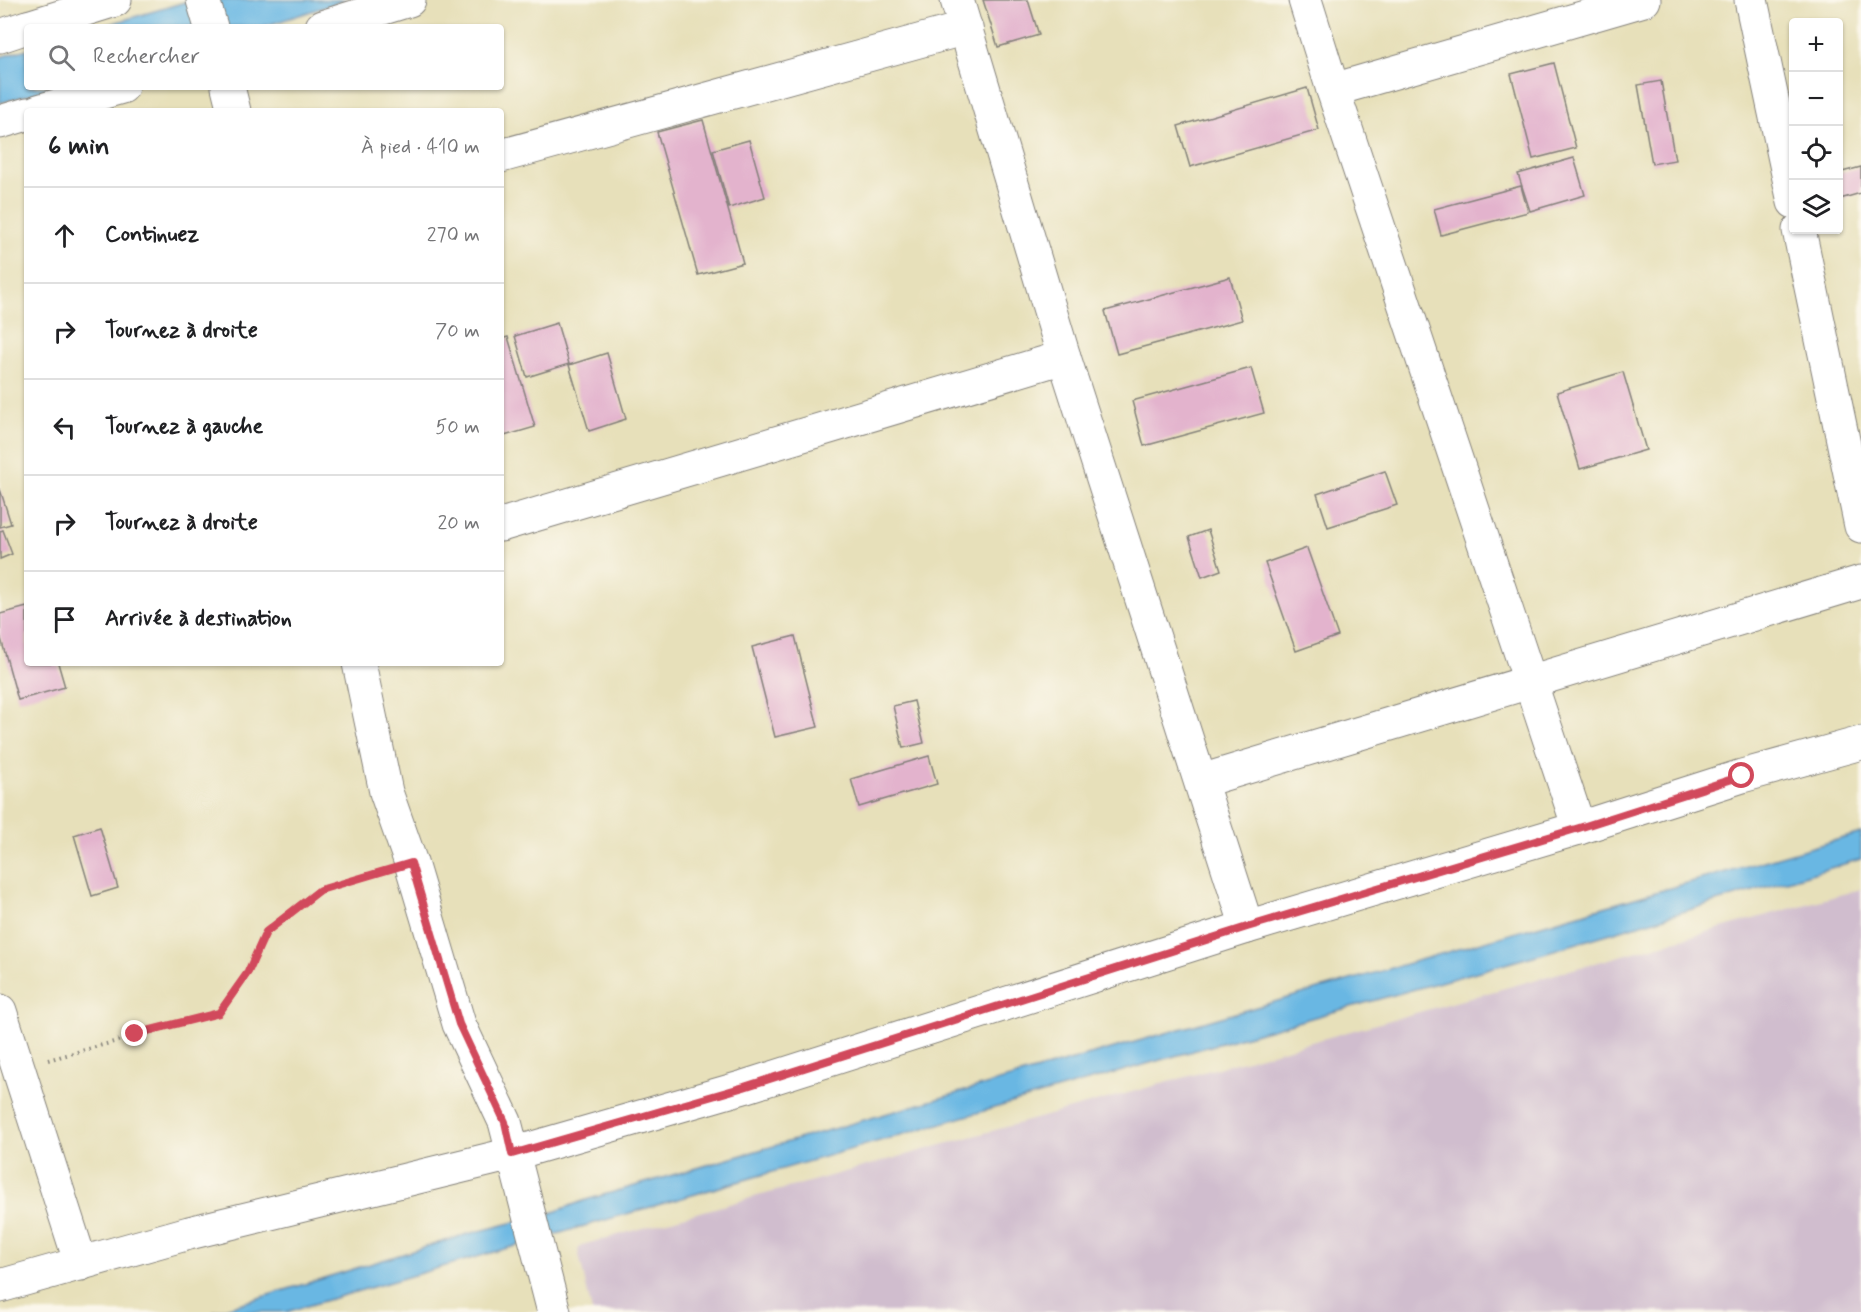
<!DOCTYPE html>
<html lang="fr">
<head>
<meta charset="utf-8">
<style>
  body { margin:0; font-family:Mynerve,sans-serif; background:#f6f6f6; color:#202124 }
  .controls { position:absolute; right:18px; top:18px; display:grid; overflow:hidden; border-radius:6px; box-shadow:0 2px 4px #0004 }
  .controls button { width:54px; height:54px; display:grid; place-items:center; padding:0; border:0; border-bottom:2px solid #e0e0e0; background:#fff; color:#202124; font:30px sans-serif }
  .stop { position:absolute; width:18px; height:18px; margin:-14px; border:4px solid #d1495b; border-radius:50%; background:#fff }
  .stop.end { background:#d1495b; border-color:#fff; box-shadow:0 2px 6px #0008 }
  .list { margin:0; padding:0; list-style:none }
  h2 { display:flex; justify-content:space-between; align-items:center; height:78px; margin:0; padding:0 24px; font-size:26px }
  h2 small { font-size:20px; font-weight:400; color:#757577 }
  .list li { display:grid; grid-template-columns:39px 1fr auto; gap:18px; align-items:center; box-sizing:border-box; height:96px; padding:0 24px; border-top:2px solid #e0e0e0 }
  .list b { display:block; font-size:22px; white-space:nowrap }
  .list em { font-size:20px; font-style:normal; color:#757577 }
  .icon { flex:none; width:33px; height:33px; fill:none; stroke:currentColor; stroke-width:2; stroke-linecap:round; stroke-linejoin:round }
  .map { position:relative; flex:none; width:1861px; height:1312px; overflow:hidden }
  .search { position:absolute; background:#fff; box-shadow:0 2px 4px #0004; left:24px; top:24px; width:480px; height:66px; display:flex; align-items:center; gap:15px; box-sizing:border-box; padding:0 21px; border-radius:6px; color:#757577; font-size:22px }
  .panel { position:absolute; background:#fff; box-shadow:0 2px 4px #0004; left:24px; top:108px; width:480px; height:558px; border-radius:6px }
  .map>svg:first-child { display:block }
  .industrial { fill:#d0bdce }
  .water { fill:#69b7e3; stroke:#466c8f; stroke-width:1.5 }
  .building { fill:#e3b3cd }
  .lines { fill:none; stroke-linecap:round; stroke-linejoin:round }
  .street-casing { stroke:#84817a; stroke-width:35 }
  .path { stroke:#84817a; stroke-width:4; stroke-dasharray:1.5 4.5; stroke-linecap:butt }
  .street { stroke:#fff; stroke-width:33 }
  .route { stroke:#d1495b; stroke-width:8 }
</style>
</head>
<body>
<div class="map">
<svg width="1861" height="1312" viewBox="0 0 1861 1312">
  <rect width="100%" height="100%" fill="#fbf7ec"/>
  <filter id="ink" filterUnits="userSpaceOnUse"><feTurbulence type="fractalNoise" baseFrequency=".0167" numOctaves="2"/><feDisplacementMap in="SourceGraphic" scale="12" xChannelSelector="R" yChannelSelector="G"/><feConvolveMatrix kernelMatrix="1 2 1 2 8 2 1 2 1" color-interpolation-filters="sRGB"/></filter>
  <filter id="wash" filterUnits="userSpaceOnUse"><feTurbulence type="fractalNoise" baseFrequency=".008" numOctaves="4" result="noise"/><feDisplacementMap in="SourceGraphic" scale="24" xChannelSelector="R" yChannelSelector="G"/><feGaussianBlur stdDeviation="1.35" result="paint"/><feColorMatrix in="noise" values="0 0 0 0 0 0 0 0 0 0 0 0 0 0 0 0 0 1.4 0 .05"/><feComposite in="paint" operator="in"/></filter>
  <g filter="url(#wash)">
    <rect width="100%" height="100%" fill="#e7e0ba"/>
    <path class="industrial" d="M1861,889v423h-1269l-14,-62 4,-5z"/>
    <g class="water">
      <path d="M192,0h154l-84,27h-162z"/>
      <path d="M27,49v38h29l-56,16v-46z"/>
      <path d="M1861,833v26l-324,96 -373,104 -878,253h-73l255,-78 83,-21 35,-13z"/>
    </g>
    <g id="blocks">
      <g class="building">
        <path d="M983,0h45l11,35 -41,12z"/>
        <path d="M1554,63l22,85 -43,11 -22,-85z"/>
        <path d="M1661,81l14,79 -23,4 -14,-79z"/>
        <path d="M1307,88l12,42 -129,37 -12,-41z"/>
        <path d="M703,120l40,143 -45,12 -41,-143z"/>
        <path d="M749,140l16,57 -36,11 -16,-58z"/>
        <path d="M1574,158l11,37 -55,16 -12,-37z"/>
        <path d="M1861,167v26l-21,6 -2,-26z"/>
        <path d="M1521,186l7,26 -87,23 -7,-26z"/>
        <path d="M1230,277l12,43 -125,34 -12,-43z"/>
        <path d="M557,323l12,41 -42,13 -12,-41z"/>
        <path d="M508,337l27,90 -34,10v-98z"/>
        <path d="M607,353l19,66 -37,12 -20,-66z"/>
        <path d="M1251,368l13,45 -120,33 -12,-45z"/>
        <path d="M1623,372l23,78 -66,19 -23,-77z"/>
        <path d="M1385,471l12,34 -69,22 -11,-33z"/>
        <path d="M0,489l11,35 -11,3z"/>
        <path d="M3,530l9,24 -12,5v-28z"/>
        <path d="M1208,530l13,40 -19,7 -13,-40z"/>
        <path d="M1307,548l31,88 -42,15 -31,-88z"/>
        <path d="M27,607v56h31l7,24 -47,13 -18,-65v-21z"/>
        <path d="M795,636l23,91 -43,10 -23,-90z"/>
        <path d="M914,701l10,42 -21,5 -10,-42z"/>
        <path d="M929,756l8,28 -78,23 -8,-28z"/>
        <path d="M100,827l18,61 -26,8 -18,-61z"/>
      </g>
    </g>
  </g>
  <g filter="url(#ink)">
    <use href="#blocks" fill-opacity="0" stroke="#84817a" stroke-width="1.5"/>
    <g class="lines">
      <g class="street-casing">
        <g id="street">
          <path d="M203,0l8,27"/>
          <path d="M957,0l107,357 183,570"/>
          <path d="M1305,0l28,90 246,738"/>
          <path d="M1751,0l43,202"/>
          <path d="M28,27l87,-27"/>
          <path d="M322,27l87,-27"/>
          <path d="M0,36l27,-9"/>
          <path d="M228,87l6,24"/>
          <path d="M1333,90l311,-90"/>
          <path d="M38,111l84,-24"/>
          <path d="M0,122l27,-8"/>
          <path d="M501,156l465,-128"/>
          <path d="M1799,230l62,296"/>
          <path d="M501,525l563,-168"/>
          <path d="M359,663l27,129 25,71 48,161 46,98 49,190"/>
          <path d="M1201,781l660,-199"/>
          <path d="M0,1011l81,253"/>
          <path d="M0,1286l189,-53 323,-79 232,-67 503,-160 332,-99 163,-52 119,-33"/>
        </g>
      </g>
      <path class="path" d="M48,1060l171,-47 29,-41 18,-40 54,-42 60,-18"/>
      <use href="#street" class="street"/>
    </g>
  </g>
  <g class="lines" filter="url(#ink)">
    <path class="route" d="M135,1034l84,-21 29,-41 18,-40 54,-42 91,-27 48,161 46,98 7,32 232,-67 503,-160 332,-99 163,-52"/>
  </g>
</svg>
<div class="controls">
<button>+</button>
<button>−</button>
<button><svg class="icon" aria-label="locate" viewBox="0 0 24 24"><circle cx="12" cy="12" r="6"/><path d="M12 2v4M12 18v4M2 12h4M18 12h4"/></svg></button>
<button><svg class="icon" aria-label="layers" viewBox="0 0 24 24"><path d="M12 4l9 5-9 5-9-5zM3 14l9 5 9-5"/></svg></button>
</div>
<div class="stop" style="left:1742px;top:776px"></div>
<div class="stop end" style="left:135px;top:1034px"></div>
<div class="search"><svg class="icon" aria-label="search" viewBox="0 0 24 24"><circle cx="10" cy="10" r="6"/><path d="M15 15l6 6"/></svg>Rechercher</div>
<section class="panel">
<h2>6 min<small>À pied · 410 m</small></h2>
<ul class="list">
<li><svg class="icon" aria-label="ahead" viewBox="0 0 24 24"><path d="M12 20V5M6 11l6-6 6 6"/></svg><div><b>Continuez</b></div><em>270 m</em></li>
<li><svg class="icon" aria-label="right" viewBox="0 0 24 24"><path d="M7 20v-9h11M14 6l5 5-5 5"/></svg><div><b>Tournez à droite</b></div><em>70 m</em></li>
<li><svg class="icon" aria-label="left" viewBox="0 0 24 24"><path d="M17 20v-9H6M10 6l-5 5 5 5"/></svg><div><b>Tournez à gauche</b></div><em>50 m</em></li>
<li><svg class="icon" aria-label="right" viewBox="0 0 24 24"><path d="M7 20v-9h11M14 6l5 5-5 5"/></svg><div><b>Tournez à droite</b></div><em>20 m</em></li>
<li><svg class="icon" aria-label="arrive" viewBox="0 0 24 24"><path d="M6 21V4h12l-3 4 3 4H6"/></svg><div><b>Arrivée à destination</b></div></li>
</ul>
</section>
</div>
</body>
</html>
